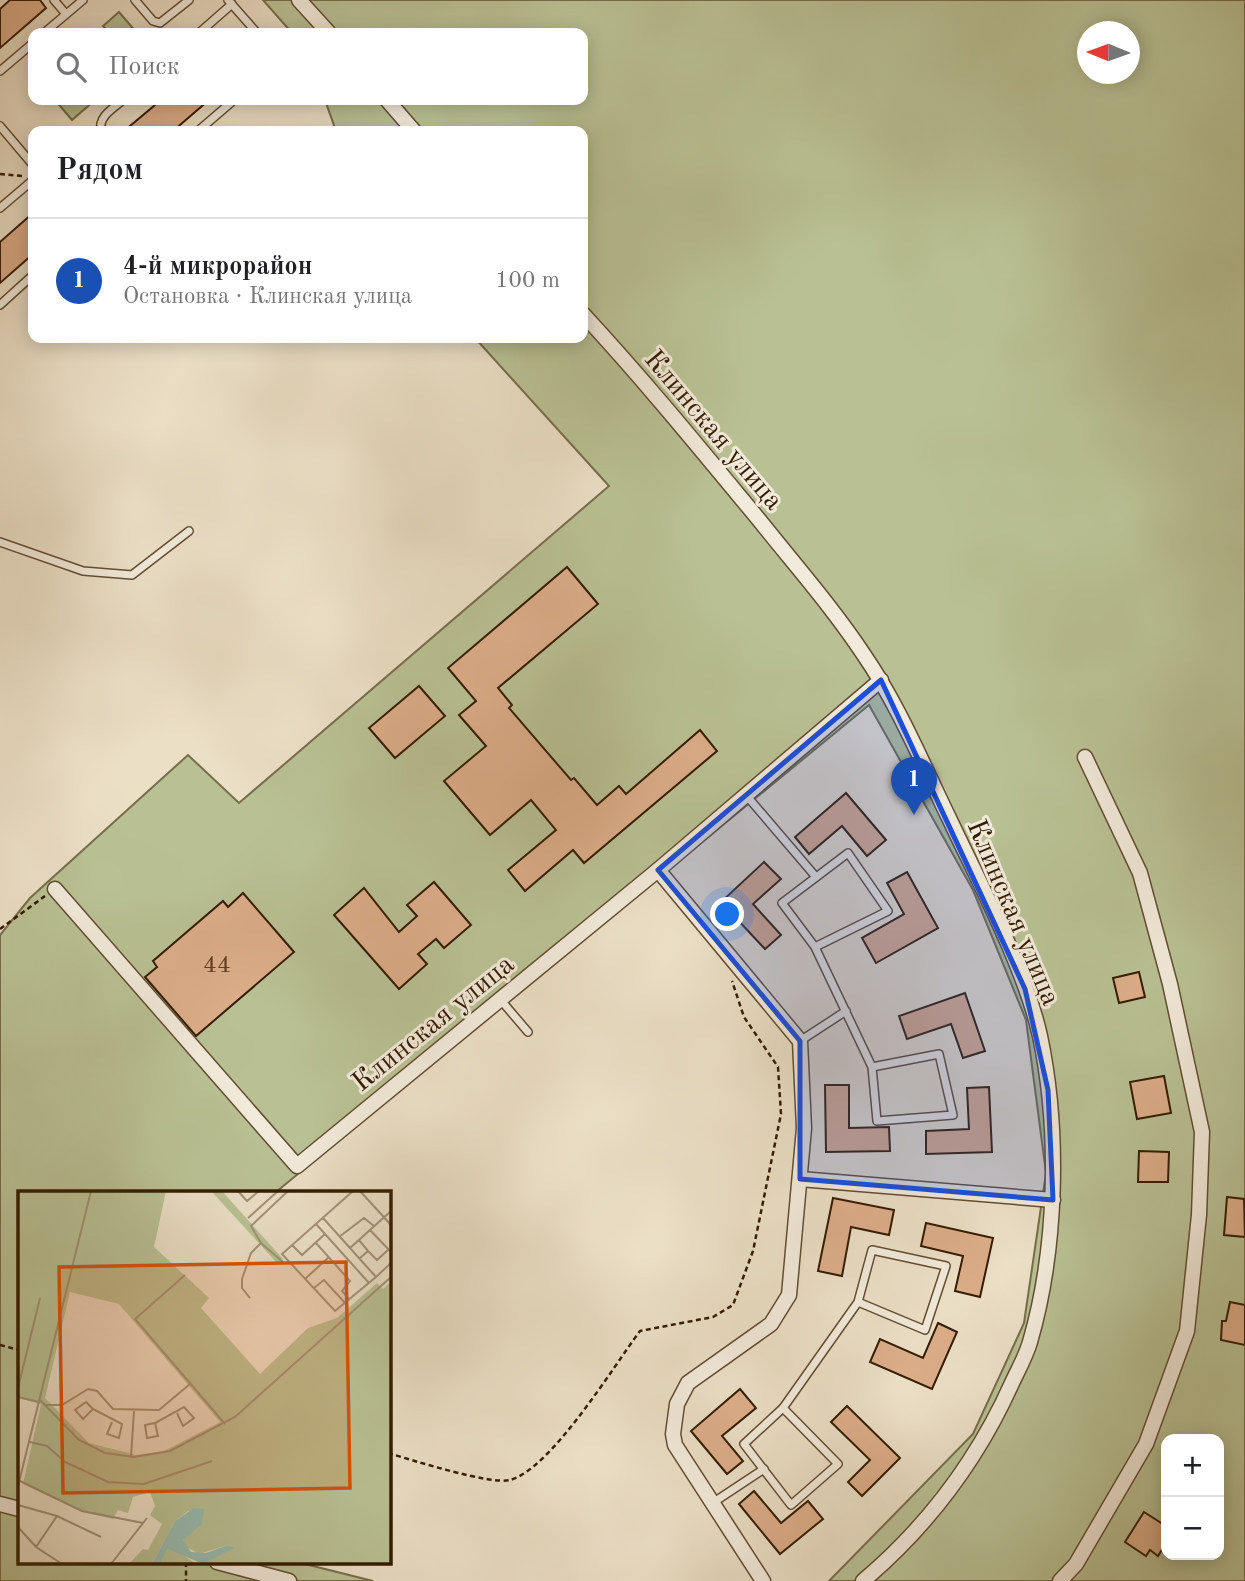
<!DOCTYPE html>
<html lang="ru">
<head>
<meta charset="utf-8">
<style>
  body { margin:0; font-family:"Old Standard TT",serif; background:#f2f2f2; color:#202124 }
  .controls { position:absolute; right:21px; bottom:21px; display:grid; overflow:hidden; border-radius:14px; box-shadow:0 4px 18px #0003 }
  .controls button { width:63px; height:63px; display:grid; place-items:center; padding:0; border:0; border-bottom:2px solid #e0e0e0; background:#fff; color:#202124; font:35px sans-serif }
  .compass { position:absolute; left:1077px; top:21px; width:63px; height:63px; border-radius:50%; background:#fff; box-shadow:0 4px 18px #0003; rotate:271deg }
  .you { position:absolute; left:728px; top:915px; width:24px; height:24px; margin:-18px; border:5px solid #fff; border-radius:50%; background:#1a73e8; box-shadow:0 0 0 10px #1a73e833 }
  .badge { display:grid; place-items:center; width:46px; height:46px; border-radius:50%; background:#0f766e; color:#fff; font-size:23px; font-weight:700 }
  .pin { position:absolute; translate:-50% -58px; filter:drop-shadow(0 2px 4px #0008) }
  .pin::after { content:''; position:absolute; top:37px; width:24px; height:21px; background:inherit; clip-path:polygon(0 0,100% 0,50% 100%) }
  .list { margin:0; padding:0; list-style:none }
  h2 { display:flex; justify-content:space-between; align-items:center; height:91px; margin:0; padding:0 28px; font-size:30px }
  h2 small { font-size:23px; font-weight:400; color:#757577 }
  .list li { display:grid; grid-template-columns:46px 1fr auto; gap:21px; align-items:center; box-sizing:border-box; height:126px; padding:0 28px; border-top:2px solid #e0e0e0 }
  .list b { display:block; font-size:26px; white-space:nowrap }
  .list p { margin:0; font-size:23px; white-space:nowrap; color:#757577 }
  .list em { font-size:23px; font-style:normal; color:#757577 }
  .icon { flex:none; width:38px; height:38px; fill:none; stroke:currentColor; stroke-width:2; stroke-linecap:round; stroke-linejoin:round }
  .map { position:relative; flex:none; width:1245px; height:1581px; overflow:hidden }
  .search { position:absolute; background:#fff; box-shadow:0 4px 18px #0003; left:28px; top:28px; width:560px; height:77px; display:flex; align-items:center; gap:18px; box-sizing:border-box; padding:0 24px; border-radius:14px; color:#757577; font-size:26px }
  .panel { position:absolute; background:#fff; box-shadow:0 4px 18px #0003; left:28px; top:126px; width:560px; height:217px; border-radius:14px }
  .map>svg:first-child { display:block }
  .green { fill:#b9c194; stroke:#766e4a; stroke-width:2; fill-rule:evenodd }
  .building { fill:#dcad89; stroke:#341c00; stroke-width:2 }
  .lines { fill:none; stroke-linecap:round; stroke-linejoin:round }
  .lane-casing { stroke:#624d32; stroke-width:10 }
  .street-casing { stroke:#624d32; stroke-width:17 }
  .path { stroke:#341c00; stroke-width:2.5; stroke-dasharray:5 3.5; stroke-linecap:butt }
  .lane { stroke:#f2eada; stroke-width:7 }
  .street { stroke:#f2eada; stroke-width:14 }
  .marked { fill:#1d4ed8; fill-opacity:0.2; stroke:#1d4ed8; stroke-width:5; stroke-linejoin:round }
  .labels { text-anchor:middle; stroke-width:6; stroke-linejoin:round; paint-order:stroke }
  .number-label { font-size:24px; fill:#5e4022 }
  .street-label { font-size:28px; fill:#341c00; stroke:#f2eada }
  .inset-road { fill:none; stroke:#a29177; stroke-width:2 }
  .view { fill:#d6530b; fill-opacity:0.15; stroke:#d6530b; stroke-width:3.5 }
  .inset-edge { fill:none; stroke:#341c00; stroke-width:3.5 }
</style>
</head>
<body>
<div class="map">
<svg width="1245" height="1581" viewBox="0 0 1245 1581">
  <rect width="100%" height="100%" fill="#ebdfc6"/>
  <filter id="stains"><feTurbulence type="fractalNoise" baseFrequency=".00286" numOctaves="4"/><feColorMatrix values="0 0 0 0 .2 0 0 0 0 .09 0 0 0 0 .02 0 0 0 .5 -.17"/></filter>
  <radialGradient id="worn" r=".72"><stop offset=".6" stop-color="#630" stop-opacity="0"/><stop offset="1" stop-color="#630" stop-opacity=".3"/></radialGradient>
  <g class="green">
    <path d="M263,0h982v1581h-416l144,-147 51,-111 22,-150 -20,-153 -53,-130 -104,-185 -593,487h-257v370h278l76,19h-373v-646l30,-37 158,-143 51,48 370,-317 -134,-148h108v-207h-247l-11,-31h258v-67h-291zM1088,32h42v42h-42zM1166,1439h53v116h-53z"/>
    <path d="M119,12l18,21h-28l-6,-7z"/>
    <path d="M55,100h40l-23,20z"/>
  </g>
  <g class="building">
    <path d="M10,0h30l6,8 -46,40v-39z"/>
    <path d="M161,100h48l-36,31h-49z"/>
    <path d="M33,213v41l-33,29v-41z"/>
    <path d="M567,567l31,37 -100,84 14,17 -3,3 62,72 3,-2 23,27 22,-19 7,8 74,-64 17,21 -133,112 -11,-13 -48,41 -17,-21 48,-40 -25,-30 -41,35 -46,-54 42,-35 -27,-31 17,-14 -28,-33z"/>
    <path d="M419,686l26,30 -50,42 -26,-30z"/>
    <path d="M846,793l40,47 -19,16 -25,-30 -33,28 -14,-17z"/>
    <path d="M764,862l17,17 -28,25 28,31 -16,14 -44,-47z"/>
    <path d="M907,872l31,56 -62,35 -14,-25 42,-24 -17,-31z"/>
    <path d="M434,882l37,43 -27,23 -8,-9 -18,15 9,10 -28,25 -65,-74 30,-27 35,44 18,-16 -10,-11z"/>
    <path d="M243,893l51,59 -98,84 -51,-59 12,-10 -4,-6 70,-60 5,6z"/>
    <path d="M1139,972l6,25 -26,6 -6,-25z"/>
    <path d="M965,993l20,58 -22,7 -12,-34 -44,15 -8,-23z"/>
    <path d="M1164,1076l7,37 -34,6 -7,-37z"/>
    <path d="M825,1085h24v43l40,-1 1,24 -64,1z"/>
    <path d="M989,1087l3,65 -66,2v-23l43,-2 -2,-41z"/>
    <path d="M1139,1151l30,1 -1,30h-30z"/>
    <path d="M1227,1197l17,2 1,38 -21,-2z"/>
    <path d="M833,1198l61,12 -5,25 -38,-8 -9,49 -24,-5z"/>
    <path d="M926,1223l67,15 -13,59 -25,-6 8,-35 -42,-10z"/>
    <path d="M1230,1302l15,3v40l-24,-5 1,-19h4z"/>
    <path d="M938,1323l19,9 -25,57 -62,-27 10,-23 43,19z"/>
    <path d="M740,1389l16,19 -34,28 21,25 -16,13 -36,-43z"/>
    <path d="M847,1406l53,52 -38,38 -14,-14 22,-22 -39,-38z"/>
    <path d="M754,1491l27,32 27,-22 15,18 -43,35 -41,-50z"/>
    <path d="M1144,1512l22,14v17l-8,13 -8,-6 -4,6 -21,-14z"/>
  </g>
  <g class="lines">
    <g class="lane-casing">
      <g id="lane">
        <path d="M54,0l12,14"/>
        <path d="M135,0l18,21 7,2 29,-23"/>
        <path d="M228,0l29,33"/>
        <path d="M44,33l39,-33"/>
        <path d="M199,33l33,-29"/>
        <path d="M0,71l33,-28"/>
        <path d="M0,126l33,39"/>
        <path d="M101,131c-3,-14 11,-22 22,-31"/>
        <path d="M198,131l36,-31"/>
        <path d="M0,208l33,-28"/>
        <path d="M0,305l33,-30"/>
        <path d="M0,542l83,29 49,4 57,-44"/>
        <path d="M746,795l70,82"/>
        <path d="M815,947l73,-36 -40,-58 -66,50 33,44 57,120 67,-13 14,61 -76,6 -5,-54"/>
        <path d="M499,998l29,34"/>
        <path d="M800,1041l46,-30"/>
        <path d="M783,1408l75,-106 14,-52 74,16 -21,64 -67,-28"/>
        <path d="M783,1408l55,56 -47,41 -47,-61z"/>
        <path d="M714,1502l50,-33"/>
      </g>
    </g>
    <g class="street-casing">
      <g id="street">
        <path d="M299,0l30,33"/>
        <path d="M387,100l27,31"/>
        <path d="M583,314c62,67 119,137 177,207 35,44 73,87 104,134 35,51 58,108 85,163 30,64 76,150 91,218 20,95 17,213 -10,306 -4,14 -12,28 -18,41 -35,78 -84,143 -149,198"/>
        <path d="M658,870l142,171 4,87 -15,167 -18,29 -83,59 -11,21 -4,30 2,11 88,136"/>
        <path d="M55,889l242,277 361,-296 223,-190"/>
        <path d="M800,1179l253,21"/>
        <path d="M0,1504l19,5"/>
        <path d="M217,1562l72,19"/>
        <path d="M1060,1581l16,-17 70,-120 41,-113 12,-116 3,-83 -32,-148 -30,-111 -55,-116"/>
      </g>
    </g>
    <g class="path">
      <path d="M0,174l23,2"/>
      <path d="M0,929l45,-33"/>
      <path d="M0,1345l19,5"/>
      <path d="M388,1453c24,7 102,32 122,27 41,-11 103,-113 130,-149l73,-14 20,-12 20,-54 28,-137 -3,-47 -34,-50 -12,-36"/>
      <path d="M186,1562v19"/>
    </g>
    <use href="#lane" class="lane"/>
    <use href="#street" class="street"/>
  </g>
  <path class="marked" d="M881,680l144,309 23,101 5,110 -253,-21v-138l-142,-171z"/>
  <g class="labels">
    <g class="number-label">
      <text x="217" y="972">44</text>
    </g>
    <g class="street-label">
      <text transform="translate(715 429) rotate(50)" y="10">Клинская улица</text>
      <text transform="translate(1015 912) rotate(67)" y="10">Клинская улица</text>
      <text transform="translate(432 1022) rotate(-39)" y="10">Клинская улица</text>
    </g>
  </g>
  <g transform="translate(18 1191)">
    <rect width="373" height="373" fill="#ebdfc6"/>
    <path d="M0,0h148l-12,56 55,51 -8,10 59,66 48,-46 29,-10 40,-35 6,6 8,-7v282h-188l31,-16 -6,-3 -29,9 -14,-8 -2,-6 20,-30 -15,1 -13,10 -23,43h-23l14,-15 5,1 14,-26 -12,-9 5,-9 -5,-14 -17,5 -5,16 -10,-3 -5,9 -31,-7 -59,-28 18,-80 -23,-6zM52,101l49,12 101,118 -56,29 -28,4 -47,-12 -44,-45zM193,0h11l61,68 -5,5zM150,358l11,3 17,12h-36z" fill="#b9c194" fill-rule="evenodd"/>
    <path d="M176,317l10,1 -2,15 -19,16 8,12 15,1 22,-8 7,3 -32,16 -35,-15 -8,15h-8l23,-43z" fill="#98bdb3"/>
    <path class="inset-road" d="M220,0l9,10 12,-10M335,0l-71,63 53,57 41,-34M342,0l31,34M230,27l30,-27M305,27l27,30 41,-37M298,33l53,59M352,39l21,22M321,46l25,-19 10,8M341,49l9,11 -9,8M298,52l34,38 -8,10 8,9M274,54l10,10 23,-21M332,57l26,29 15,-14M350,60l9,9 11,-10M265,71l-22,-19 -10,-17 37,-35M167,84l-50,44 90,105M287,88l24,-22M296,97l10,-8 22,24M232,107l-8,-10v-9l9,-26 10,-10M0,197l22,-90M0,206l21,5M22,209l39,40 26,13 29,4 36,-6 65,-34 156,-140M68,211l7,7 -10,10 -8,-9zM27,214h17l26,-16 9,2 16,18 46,1 31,-26M75,218l29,15 -3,14 -12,-4 5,-12M137,232l-10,2 2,13 11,-2 -3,-13 29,-16 10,11 -11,8 -6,-13M12,251l17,4 18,16 43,20 36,2 68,-23M113,266l3,-46M2,290l62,30 61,12M0,295l73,-295M0,314l39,11 44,21M0,336l18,20 26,17M18,356l21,-31M93,373l36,-46"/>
    <path class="view" d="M328,71l4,226 -287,5 -4,-226z"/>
    <rect width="373" height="373" class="inset-edge"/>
  </g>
  <rect width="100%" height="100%" filter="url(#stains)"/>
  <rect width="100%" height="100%" fill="url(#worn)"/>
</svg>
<div class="controls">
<button>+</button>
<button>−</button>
</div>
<svg class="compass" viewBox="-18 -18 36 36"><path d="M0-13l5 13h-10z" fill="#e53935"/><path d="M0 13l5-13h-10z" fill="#757577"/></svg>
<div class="you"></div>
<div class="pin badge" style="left:914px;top:815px;background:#1a4fb4">1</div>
<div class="search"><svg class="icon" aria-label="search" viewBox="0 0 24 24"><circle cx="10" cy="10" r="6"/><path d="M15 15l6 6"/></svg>Поиск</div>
<section class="panel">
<h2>Рядом<small></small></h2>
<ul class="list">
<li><span class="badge" style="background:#1a4fb4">1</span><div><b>4-й микрорайон</b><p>Остановка · Клинская улица</p></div><em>100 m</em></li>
</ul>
</section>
</div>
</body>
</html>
